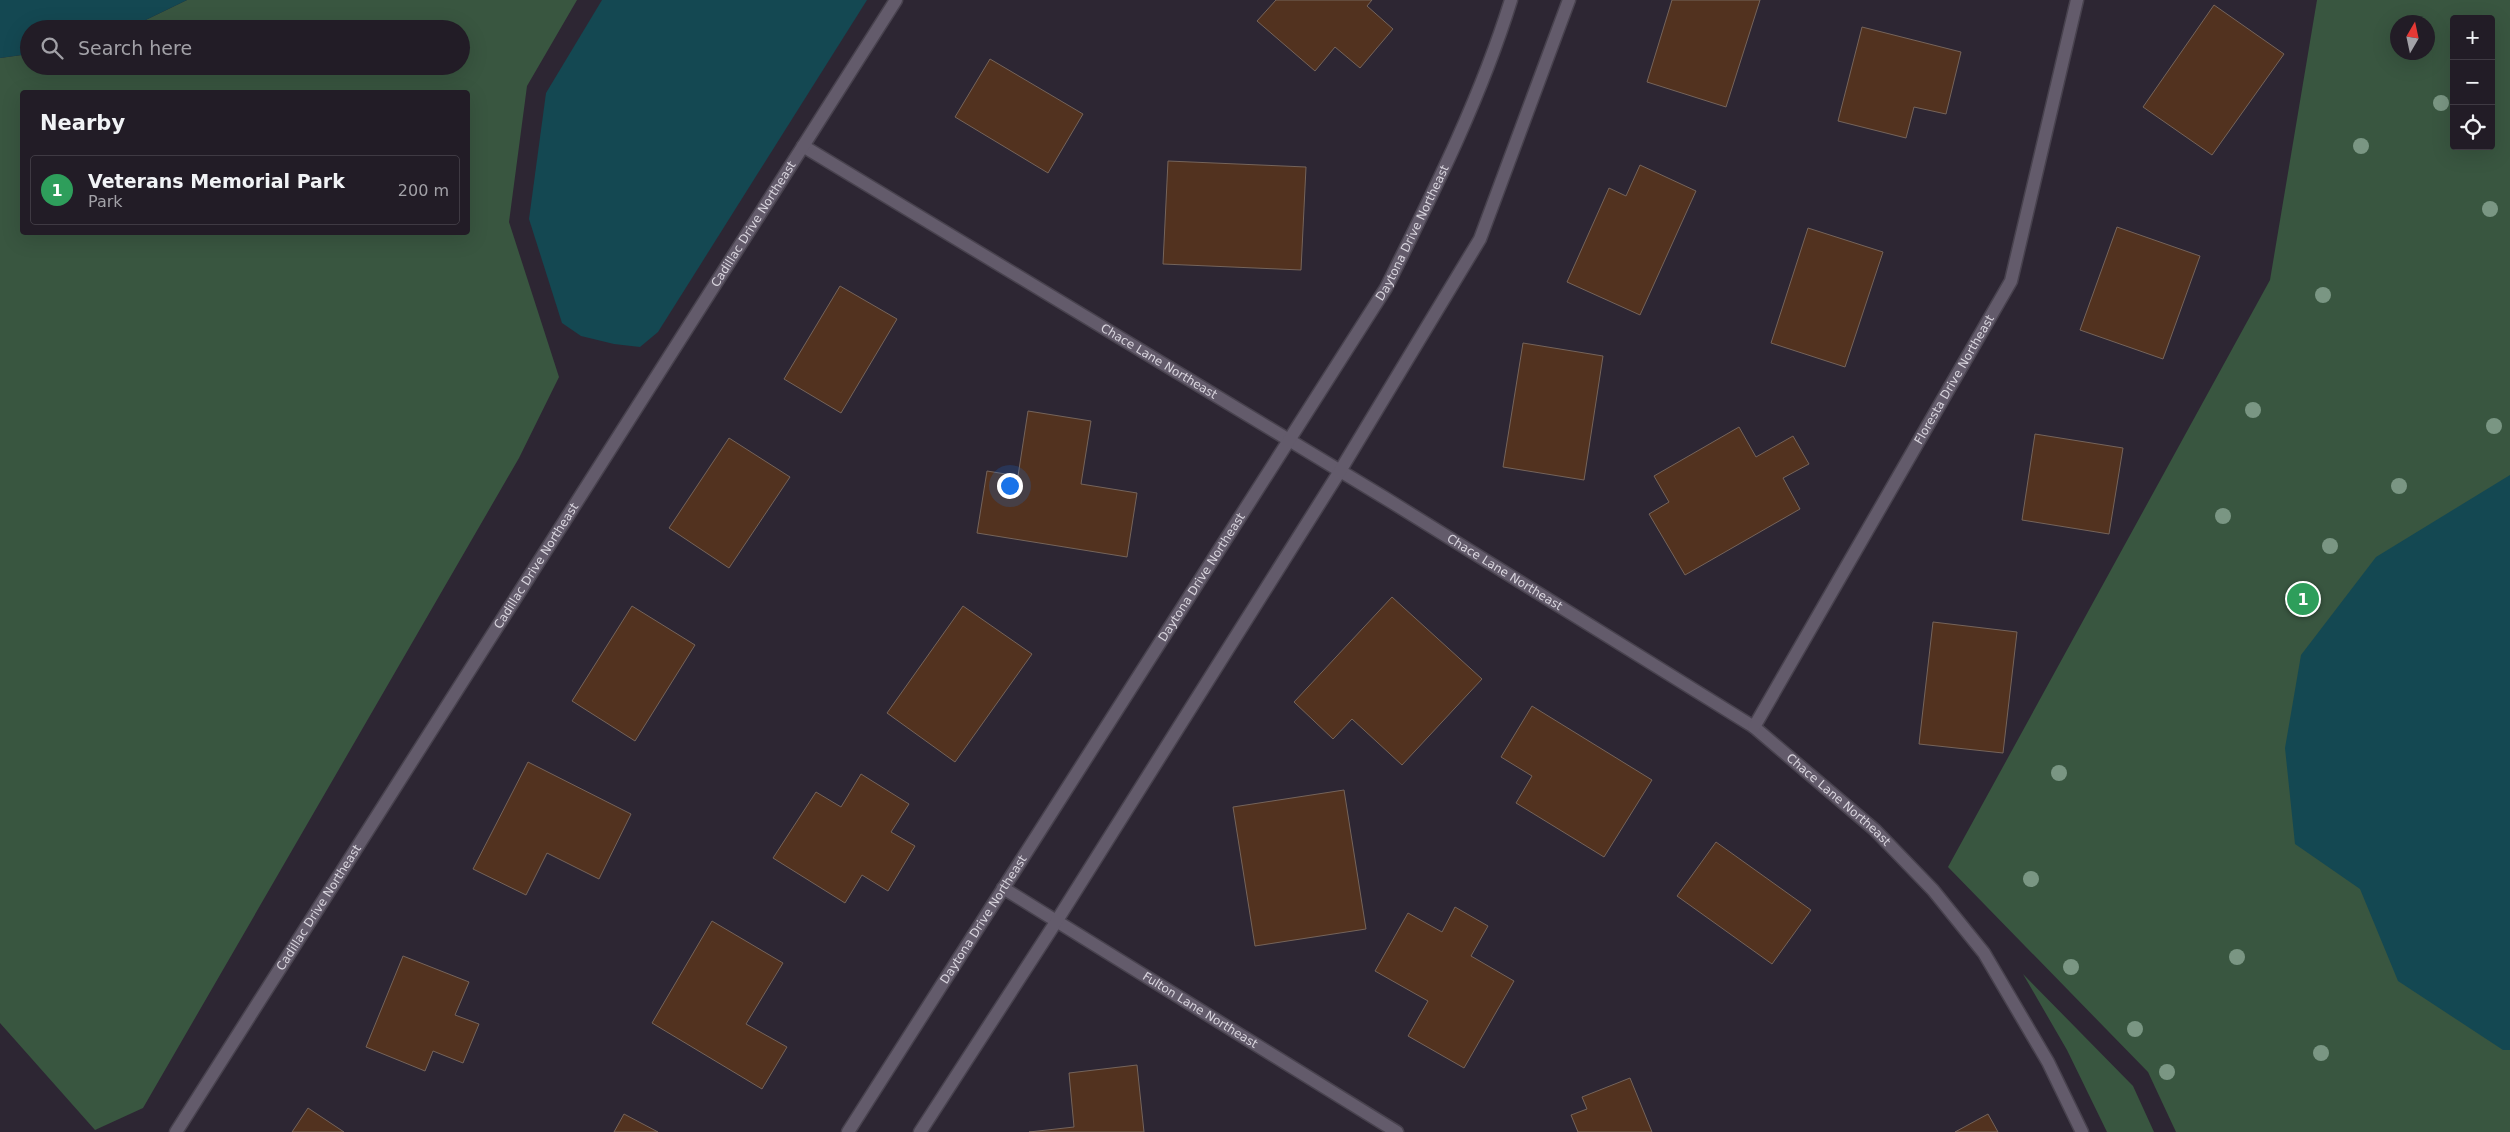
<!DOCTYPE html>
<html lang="en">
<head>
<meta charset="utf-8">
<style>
  body { margin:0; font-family:"DejaVu Sans",sans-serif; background:#2a252e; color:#f1f3f6 }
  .controls { position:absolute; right:15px; top:15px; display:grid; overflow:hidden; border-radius:5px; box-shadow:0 5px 20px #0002 }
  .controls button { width:45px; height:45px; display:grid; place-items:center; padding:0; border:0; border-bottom:1px solid #3f3a43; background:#221c26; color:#f1f3f6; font:25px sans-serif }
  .compass { position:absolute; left:2390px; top:15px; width:45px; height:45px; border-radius:50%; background:#221c26; box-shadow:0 5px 20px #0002; rotate:9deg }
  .you { position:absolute; left:1009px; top:485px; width:18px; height:18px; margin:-12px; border:4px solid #fff; border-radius:50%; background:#1a73e8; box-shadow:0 0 0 8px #1a73e833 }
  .badge { display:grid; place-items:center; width:32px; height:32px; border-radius:50%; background:#f19ab2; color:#fff; font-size:16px; font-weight:700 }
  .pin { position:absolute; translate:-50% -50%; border:2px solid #fff; box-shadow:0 1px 5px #0006 }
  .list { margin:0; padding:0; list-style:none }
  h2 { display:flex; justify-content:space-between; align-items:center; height:65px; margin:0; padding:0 20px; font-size:21px }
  h2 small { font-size:16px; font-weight:400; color:#a2a1a7 }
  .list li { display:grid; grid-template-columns:32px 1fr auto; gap:15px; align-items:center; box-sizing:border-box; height:70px; margin:0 10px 10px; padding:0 10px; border:1px solid #3f3a43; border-radius:5px }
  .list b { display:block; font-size:19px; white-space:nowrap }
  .list p { margin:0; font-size:16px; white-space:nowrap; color:#a2a1a7 }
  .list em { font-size:16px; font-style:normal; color:#a2a1a7 }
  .icon { flex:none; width:28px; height:28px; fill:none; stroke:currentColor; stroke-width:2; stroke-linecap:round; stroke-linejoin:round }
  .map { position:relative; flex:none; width:2510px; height:1132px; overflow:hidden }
  .search { position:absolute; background:#221c26; box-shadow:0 5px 20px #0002; left:20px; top:20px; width:450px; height:55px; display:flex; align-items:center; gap:12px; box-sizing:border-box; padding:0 18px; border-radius:28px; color:#a2a1a7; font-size:19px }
  .panel { position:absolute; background:#221c26; box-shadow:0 5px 20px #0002; left:20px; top:90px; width:450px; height:145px; border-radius:5px }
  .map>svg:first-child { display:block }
  .green { fill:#395640; fill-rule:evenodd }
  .water { fill:#144852 }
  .building { fill:#52321f; stroke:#75645b }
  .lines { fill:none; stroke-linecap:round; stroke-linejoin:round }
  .minor-casing { stroke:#48424e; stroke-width:15 }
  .tertiary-casing { stroke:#48424e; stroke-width:15 }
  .minor { stroke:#635b6b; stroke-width:12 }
  .tertiary { stroke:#635b6b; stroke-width:12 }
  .tree { fill:#7a9683 }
  .labels { text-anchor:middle; stroke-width:4.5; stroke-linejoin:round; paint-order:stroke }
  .street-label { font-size:12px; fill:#d9d5de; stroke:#2d2633 }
</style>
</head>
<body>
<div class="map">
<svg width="2510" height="1132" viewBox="0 0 2510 1132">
  <rect width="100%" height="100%" fill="#2d2633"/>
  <g class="green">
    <path d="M187,0h390l-50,86 -18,136 50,155 -40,81 -376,650 -48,22 -95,-107v-965l29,-4v12h432v-37h-334zM22,92h446v140h-446z"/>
    <path d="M2317,0h193v1132h-334l-28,-60 -200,-205 322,-587zM2454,19h37v127h-37zM2398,22h30v30h-30z"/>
    <path d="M2023,974l110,112 21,46h-47l-40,-82z"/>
  </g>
  <g class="water">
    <path d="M0,0h187l-60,29h-98v25l-29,4z"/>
    <path d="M602,0h265l-209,332 -18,15 -26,-3 -33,-8 -19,-13 -33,-104 17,-126z"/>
    <path d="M2510,475v575h-7l-105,-69 -38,-92 -65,-45 -10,-96 16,-93 75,-98z"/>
  </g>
  <g class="building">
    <path d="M1276,0h96l-5,6 26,23 -33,39 -25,-21 -20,24 -58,-50z"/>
    <path d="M1672,0h88l-34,107 -79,-25z"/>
    <path d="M2214,5l70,49 -72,101 -69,-48z"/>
    <path d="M1862,27l99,25 -15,62 -32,-7 -8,31 -68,-17z"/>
    <path d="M990,59l93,55 -35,59 -93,-56z"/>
    <path d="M1168,161l138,6 -5,103 -138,-6z"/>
    <path d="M1640,165l56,26 -56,124 -73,-33 42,-94 17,8z"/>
    <path d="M2117,227l83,29 -37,103 -83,-29z"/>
    <path d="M1808,228l75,24 -38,115 -74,-24z"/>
    <path d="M840,286l57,33 -56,94 -57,-34z"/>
    <path d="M1523,343l80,13 -19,124 -81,-13z"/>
    <path d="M1028,411l63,10 -10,63 56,9 -10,64 -150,-24 10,-62 31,5z"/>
    <path d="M1739,427l17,30 37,-21 16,28 -26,14 17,31 -115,66 -36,-61 20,-12 -15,-26z"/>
    <path d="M2035,434l88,14 -14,86 -87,-14z"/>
    <path d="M729,438l61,39 -61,91 -60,-40z"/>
    <path d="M1392,597l90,82 -80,86 -50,-46 -19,20 -39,-37z"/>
    <path d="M632,606l63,39 -60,96 -63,-40z"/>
    <path d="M963,606l69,48 -77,108 -68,-49z"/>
    <path d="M1933,622l84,10 -14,121 -84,-9z"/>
    <path d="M1532,706l120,74 -48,77 -88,-54 16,-27 -31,-19z"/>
    <path d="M528,762l103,52 -32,65 -52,-26 -21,42 -53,-26z"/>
    <path d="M861,774l48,30 -18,28 24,14 -27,45 -26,-16 -17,28 -72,-45 43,-66 25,15z"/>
    <path d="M1344,790l22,139 -111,17 -22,-139z"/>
    <path d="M1716,842l95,68 -39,54 -95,-68z"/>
    <path d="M1455,907l33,19 -17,30 43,25 -50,87 -56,-32 20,-35 -53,-30 33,-58 34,19z"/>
    <path d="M712,921l71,42 -37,61 41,23 -25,42 -110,-66z"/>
    <path d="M403,956l66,26 -14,33 24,9 -16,39 -30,-12 -8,20 -59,-24z"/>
    <path d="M1137,1065l7,67h-115l45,-5 -5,-54z"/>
    <path d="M1630,1078l22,54h-74l-7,-17 16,-6 -5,-12z"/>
    <path d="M308,1108l36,24h-52z"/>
    <path d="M624,1114l34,18h-44z"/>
    <path d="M1988,1114l10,18h-43z"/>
  </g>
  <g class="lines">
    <g class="minor-casing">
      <g id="minor">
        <path id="s1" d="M803,146l582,352 369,229 121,103 58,60 51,63 64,109 34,70"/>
        <path id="s2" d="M1754,727l257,-446 66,-281"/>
        <path id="s3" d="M1003,888l394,244"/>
        <path id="s4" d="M176,1132l720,-1132"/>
      </g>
    </g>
    <g class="tertiary-casing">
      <g id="tertiary">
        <path id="s5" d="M848,1132l538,-844c46,-93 94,-188 125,-288"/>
        <path d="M920,1132l136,-210 284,-451 140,-232 89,-239"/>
      </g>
    </g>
    <use href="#minor" class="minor"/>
    <use href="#tertiary" class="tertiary"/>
  </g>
  <g class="tree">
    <circle cx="2441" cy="103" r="8"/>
    <circle cx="2361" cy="146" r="8"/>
    <circle cx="2490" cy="209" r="8"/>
    <circle cx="2323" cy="295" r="8"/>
    <circle cx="2253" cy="410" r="8"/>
    <circle cx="2494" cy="426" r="8"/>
    <circle cx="2399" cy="486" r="8"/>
    <circle cx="2223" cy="516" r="8"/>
    <circle cx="2330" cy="546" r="8"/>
    <circle cx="2059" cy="773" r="8"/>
    <circle cx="2031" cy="879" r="8"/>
    <circle cx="2237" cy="957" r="8"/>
    <circle cx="2071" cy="967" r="8"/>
    <circle cx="2135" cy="1029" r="8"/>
    <circle cx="2321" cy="1053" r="8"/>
    <circle cx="2167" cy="1072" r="8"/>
  </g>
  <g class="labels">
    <g class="street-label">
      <text dy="4" stroke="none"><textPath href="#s4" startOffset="1076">Cadillac Drive Northeast</textPath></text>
      <text dy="4" stroke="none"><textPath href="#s5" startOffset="1062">Daytona Drive Northeast</textPath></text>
      <text dy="4" stroke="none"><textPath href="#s1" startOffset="416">Chace Lane Northeast</textPath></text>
      <text dy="4" stroke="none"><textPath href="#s2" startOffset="401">Floresta Drive Northeast</textPath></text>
      <text dy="4" stroke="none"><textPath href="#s4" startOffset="671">Cadillac Drive Northeast</textPath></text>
      <text dy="4" stroke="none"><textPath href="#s1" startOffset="821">Chace Lane Northeast</textPath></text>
      <text dy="4" stroke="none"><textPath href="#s5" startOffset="658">Daytona Drive Northeast</textPath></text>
      <text dy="4" stroke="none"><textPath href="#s1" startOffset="1226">Chace Lane Northeast</textPath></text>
      <text dy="4" stroke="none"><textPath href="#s4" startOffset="266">Cadillac Drive Northeast</textPath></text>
      <text dy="4" stroke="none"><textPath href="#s5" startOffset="252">Daytona Drive Northeast</textPath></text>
      <text dy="4" stroke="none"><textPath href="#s3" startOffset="232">Fulton Lane Northeast</textPath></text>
    </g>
  </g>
</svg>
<div class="controls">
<button>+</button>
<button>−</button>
<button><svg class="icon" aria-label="locate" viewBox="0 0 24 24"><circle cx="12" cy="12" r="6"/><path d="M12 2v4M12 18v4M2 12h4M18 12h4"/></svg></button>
</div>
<svg class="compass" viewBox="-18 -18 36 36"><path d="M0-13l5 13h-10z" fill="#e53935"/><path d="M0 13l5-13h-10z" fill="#a2a1a7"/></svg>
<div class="you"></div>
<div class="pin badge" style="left:2303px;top:599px;background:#2e9e5b">1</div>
<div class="search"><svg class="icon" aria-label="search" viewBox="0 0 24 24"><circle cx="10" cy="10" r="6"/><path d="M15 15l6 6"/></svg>Search here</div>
<section class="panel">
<h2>Nearby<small></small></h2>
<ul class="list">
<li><span class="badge" style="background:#2e9e5b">1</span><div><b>Veterans Memorial Park</b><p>Park</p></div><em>200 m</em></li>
</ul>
</section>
</div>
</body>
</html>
